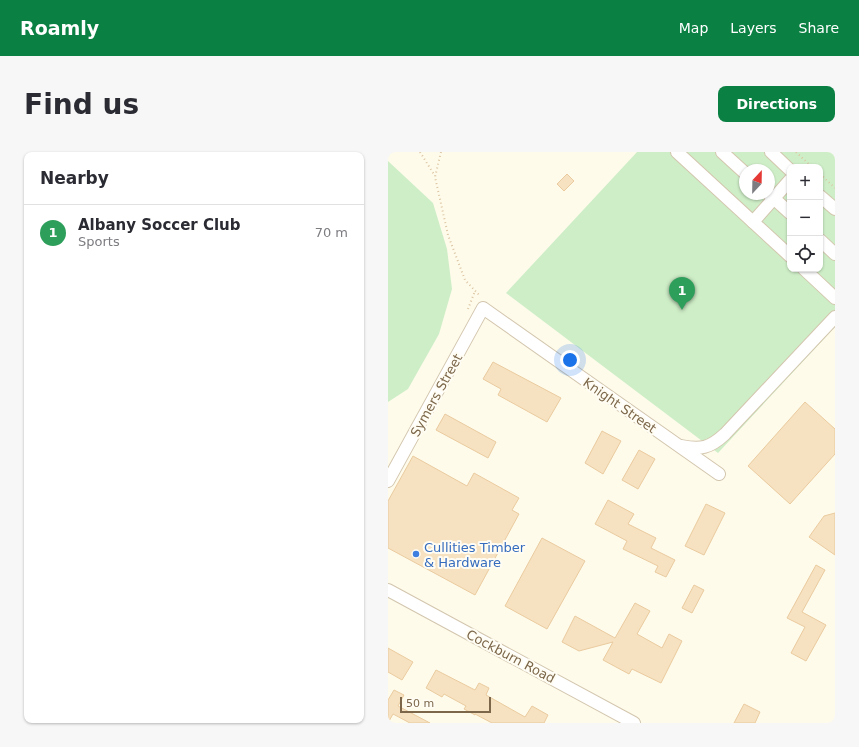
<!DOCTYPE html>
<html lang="en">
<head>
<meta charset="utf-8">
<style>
  body { margin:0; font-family:"DejaVu Sans",sans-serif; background:#f7f7f7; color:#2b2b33 }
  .controls { position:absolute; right:12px; top:12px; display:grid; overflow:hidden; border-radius:8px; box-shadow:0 1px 3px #0004 }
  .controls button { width:36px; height:36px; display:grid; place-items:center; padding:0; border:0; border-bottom:1px solid #e1e1e2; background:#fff; color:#2b2b33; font:20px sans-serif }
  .compass { position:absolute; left:351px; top:12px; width:36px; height:36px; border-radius:50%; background:#fff; box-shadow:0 1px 3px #0004; rotate:22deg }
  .scale { position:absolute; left:12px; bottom:10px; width:91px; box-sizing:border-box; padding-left:4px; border:2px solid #7c674a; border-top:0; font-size:11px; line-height:14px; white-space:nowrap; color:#7c674a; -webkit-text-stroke:3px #fffdf3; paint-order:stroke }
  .you { position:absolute; left:182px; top:208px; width:14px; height:14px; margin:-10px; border:3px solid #fff; border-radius:50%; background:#1a73e8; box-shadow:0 0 0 6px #1a73e833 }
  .badge { display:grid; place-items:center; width:26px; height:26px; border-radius:50%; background:#0b8043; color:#fff; font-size:13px; font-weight:700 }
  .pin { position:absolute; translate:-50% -33px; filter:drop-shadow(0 1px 2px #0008) }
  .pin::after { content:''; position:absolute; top:21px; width:14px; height:12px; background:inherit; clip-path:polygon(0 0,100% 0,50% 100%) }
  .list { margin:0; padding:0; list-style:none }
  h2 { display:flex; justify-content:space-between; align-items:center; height:52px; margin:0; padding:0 16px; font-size:17px }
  h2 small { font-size:13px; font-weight:400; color:#7c7c81 }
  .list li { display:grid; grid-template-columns:26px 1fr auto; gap:12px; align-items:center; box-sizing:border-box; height:56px; padding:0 16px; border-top:1px solid #e1e1e2 }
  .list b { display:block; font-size:15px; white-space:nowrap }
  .list p { margin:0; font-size:13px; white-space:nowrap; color:#7c7c81 }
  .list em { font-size:13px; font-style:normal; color:#7c7c81 }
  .icon { flex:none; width:22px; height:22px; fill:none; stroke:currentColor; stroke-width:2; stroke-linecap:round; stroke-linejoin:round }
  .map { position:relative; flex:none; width:447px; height:571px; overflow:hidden; border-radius:8px }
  header { display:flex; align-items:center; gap:24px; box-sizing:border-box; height:56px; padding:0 20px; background:#0b8043; color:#fff }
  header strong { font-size:19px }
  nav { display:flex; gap:22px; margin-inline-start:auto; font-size:14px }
  .intro { display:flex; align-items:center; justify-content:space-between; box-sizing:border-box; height:96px; padding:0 24px }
  h1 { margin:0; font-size:28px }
  .button { padding:10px 18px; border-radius:8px; background:#0b8043; color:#fff; font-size:14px; font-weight:700 }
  main { display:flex; gap:24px; padding:0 24px }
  aside { flex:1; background:#fff; border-radius:8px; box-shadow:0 1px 3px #0004 }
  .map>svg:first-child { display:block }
  .green { fill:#ceeec7; fill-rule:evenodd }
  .building { fill:#f6e1c0; stroke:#eacb9f }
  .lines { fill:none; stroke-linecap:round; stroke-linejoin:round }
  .minor-casing { stroke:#d3c6ae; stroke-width:14 }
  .path { stroke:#dcc5a2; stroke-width:2; stroke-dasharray:1 3; stroke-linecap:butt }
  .minor { stroke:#fff; stroke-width:12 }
  .shop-dot { fill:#3f7fe0; stroke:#fffdf3; stroke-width:1.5 }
  .labels { text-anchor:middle; stroke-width:4; stroke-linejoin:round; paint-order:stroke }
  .street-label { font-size:13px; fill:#7c674a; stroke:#fffdf3 }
  .shop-label { font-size:13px; fill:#366cbe; stroke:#fffdf3; text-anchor:start }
</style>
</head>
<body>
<header>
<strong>Roamly</strong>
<nav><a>Map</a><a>Layers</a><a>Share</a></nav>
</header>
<div class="intro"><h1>Find us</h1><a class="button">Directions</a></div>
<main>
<aside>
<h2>Nearby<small></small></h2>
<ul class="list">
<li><span class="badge" style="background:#2e9e5b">1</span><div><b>Albany Soccer Club</b><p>Sports</p></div><em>70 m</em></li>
</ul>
</aside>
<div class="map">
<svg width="447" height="571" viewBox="0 0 447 571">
  <rect width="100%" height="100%" fill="#fefbeb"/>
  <g class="green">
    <path d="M249,0h198v175l-117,126 -212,-160zM402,15h30v102h-30zM357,18h24v24h-24z"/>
    <path d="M0,9l45,42 14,46 5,40 -13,45 -31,55 -20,13z"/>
  </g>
  <g class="building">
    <path d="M179,22l7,7 -10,10 -7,-7z"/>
    <path d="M105,210l68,36 -14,24 -49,-27 3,-6 -18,-10z"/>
    <path d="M417,250l30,27v25l-45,50 -42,-38z"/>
    <path d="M57,262l51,28 -8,16 -52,-28z"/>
    <path d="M214,279l19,10 -18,33 -18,-11z"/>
    <path d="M251,298l16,9 -17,30 -16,-9z"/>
    <path d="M25,304l54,30 7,-13 45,25 -7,12 7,4 -44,81 -87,-47v-47z"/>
    <path d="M220,348l26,14 -6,10 28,14 -5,10 24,12 -9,17 -11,-5 3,-6 -35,-17 4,-8 -32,-17z"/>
    <path d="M318,352l19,9 -21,42 -19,-9z"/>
    <path d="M447,361v42l-26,-18 15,-21z"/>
    <path d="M154,386l43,23 -38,68 -42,-23z"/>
    <path d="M428,413l9,5 -23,42 24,13 -20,36 -15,-8 14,-26 -18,-9z"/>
    <path d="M306,433l10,5 -12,23 -10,-5z"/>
    <path d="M247,451l15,8 -13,23 25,14 7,-14 13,7 -21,42 -29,-14 -3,5 -26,-14 10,-18 -34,9 -17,-9 13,-26 40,22z"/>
    <path d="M0,496l25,14 -11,18 -14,-8z"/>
    <path d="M48,518l39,20 4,-7 10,5 -3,7 39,22 7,-11 16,9 -4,8h-52l-17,-9v1l-11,-6 2,-3 -22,-12 -2,3 -16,-9z"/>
    <path d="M6,538l10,5 -6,11 32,17h-20l-17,-9 -5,9v-23z"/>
    <path d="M356,552l16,8 -5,11h-21z"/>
  </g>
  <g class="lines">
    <g class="minor-casing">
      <g id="minor">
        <path d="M289,0l113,104"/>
        <path d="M334,0l23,21"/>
        <path d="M383,0l19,18"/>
        <path d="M381,42l21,19"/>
        <path d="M432,44l15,13"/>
        <path d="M365,70l37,-42"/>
        <path d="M432,88l15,14"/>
        <path d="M416,117l31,29"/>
        <path d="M293,294c20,4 29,2 44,-12l110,-117"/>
        <path d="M0,329l95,-173 236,166"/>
        <path d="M0,438l246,133"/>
      </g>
    </g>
    <g class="path">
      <path d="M32,0l15,24"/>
      <path d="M53,0l-6,25 13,58 17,45 15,16"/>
      <path d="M408,0l16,15"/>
      <path d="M432,22l15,14"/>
      <path d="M80,157l7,-18"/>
    </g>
    <use href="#minor" class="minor"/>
  </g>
  <circle class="shop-dot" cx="28" cy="402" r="4"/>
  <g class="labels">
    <g class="street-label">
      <text transform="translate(48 243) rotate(-61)" y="5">Symers Street</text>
      <text transform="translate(232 253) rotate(35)" y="5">Knight Street</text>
      <text transform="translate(123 504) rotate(28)" y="5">Cockburn Road</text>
    </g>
    <g class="shop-label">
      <text x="36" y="400">Cullities Timber<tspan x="36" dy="15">&amp; Hardware</tspan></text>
    </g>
  </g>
</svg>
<div class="controls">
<button>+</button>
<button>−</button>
<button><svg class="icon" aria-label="locate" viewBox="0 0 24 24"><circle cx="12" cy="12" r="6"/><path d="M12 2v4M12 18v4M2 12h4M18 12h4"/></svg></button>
</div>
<svg class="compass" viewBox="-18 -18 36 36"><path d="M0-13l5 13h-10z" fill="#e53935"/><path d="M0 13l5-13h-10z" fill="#7c7c81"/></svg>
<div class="scale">50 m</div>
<div class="you"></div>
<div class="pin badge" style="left:294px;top:158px;background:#2e9e5b">1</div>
</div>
</main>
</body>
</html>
